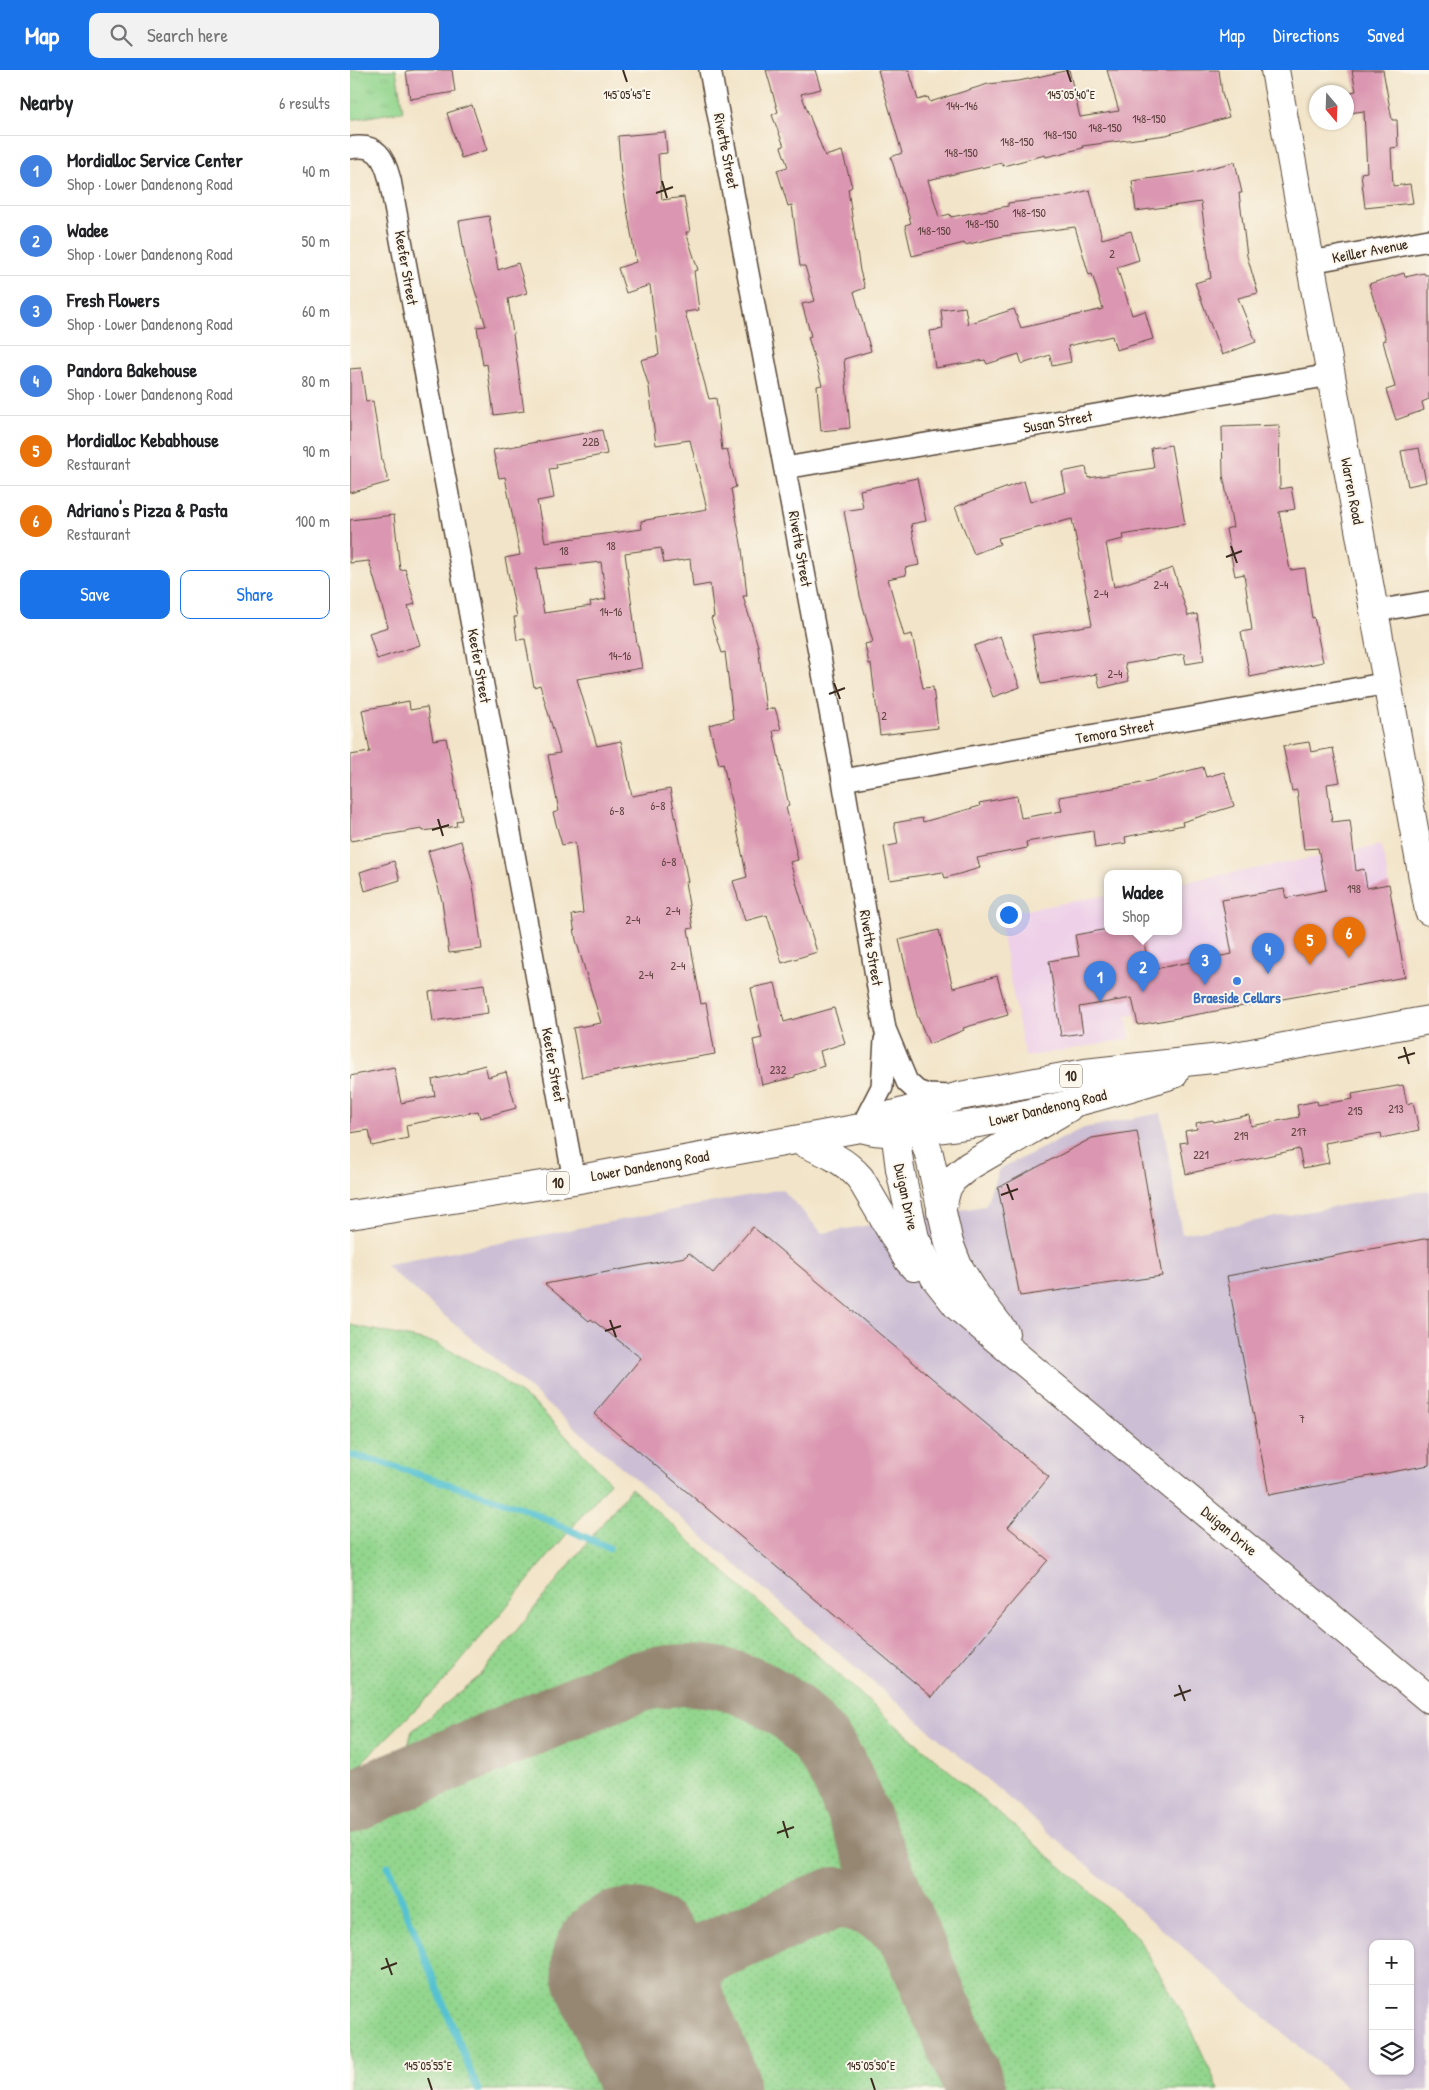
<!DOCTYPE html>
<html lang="en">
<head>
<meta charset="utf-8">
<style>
  body { margin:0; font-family:"Patrick Hand",sans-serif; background:#f2f2f2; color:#202124 }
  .controls { position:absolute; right:15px; bottom:15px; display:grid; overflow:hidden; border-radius:10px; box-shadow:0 1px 4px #0004 }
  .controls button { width:45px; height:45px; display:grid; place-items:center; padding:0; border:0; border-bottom:1px solid #e0e0e0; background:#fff; color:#202124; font:25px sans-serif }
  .compass { position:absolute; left:959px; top:15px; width:45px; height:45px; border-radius:50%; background:#fff; box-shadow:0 1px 4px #0004; rotate:161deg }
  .you { position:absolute; left:658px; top:844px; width:18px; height:18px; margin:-12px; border:4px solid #fff; border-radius:50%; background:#1a73e8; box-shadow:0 0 0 8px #1a73e833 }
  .badge { display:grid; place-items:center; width:32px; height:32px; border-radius:50%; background:#1a73e8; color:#fff; font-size:16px; font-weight:700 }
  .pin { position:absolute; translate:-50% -41px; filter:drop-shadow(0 1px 2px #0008) }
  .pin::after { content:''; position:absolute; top:26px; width:18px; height:15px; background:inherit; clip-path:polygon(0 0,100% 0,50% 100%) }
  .popup { position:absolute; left:754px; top:800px; width:78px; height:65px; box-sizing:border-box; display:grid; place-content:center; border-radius:10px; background:#fff; filter:drop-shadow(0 1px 4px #0005); font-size:16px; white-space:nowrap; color:#757577 }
  .popup b { font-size:19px; color:#202124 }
  .popup::after { content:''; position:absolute; left:50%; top:100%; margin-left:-10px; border:10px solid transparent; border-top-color:#fff }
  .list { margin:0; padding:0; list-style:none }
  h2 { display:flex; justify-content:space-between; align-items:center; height:65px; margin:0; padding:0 20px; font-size:21px }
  h2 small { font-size:16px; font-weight:400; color:#757577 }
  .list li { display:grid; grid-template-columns:32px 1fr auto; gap:15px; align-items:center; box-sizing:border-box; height:70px; padding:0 20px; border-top:1px solid #e0e0e0 }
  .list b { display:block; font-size:19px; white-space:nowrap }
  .list p { margin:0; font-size:16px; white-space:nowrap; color:#757577 }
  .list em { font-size:16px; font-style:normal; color:#757577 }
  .actions { display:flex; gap:10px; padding:15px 20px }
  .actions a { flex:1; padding:11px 0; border:1px solid #1a73e8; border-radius:10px; text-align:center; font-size:18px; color:#1a73e8 }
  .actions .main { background:#1a73e8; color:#fff }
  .icon { flex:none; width:28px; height:28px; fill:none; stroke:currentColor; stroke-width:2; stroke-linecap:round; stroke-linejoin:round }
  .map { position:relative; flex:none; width:1079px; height:2020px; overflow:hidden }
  header { display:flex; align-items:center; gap:30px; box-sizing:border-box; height:70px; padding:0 25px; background:#1a73e8; color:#fff }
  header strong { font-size:24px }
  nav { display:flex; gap:28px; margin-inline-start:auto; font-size:18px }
  .search { width:350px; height:45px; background:#f2f2f2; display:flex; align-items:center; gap:12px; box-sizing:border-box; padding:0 18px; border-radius:10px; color:#757577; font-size:19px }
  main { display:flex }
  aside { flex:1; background:#fff }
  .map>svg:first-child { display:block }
  .built { fill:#eed0e8 }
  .industrial { fill:#ccbed4; fill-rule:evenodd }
  .grass { fill:url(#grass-dots); stroke:#678056 }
  .park { fill:url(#park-tufts); stroke:#678056 }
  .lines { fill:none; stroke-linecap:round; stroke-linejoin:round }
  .stream { stroke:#57c2d1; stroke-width:7 }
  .taxiway { stroke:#968773; stroke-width:62 }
  .runway { stroke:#968773; stroke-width:155 }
  .building { fill:#db97b1; fill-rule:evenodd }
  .street-casing { stroke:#564638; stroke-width:24 }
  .secondary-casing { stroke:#564638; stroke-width:30 }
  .highway-casing { stroke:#564638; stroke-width:30 }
  .street { stroke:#fff; stroke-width:21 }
  .secondary { stroke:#fff; stroke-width:28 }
  .highway { stroke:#fff; stroke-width:28 }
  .ticks { fill:none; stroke:#3b2a1e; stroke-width:2 }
  .shop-dot { fill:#3f7fe0; stroke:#fbf7ec; stroke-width:2 }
  .labels { text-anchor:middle; stroke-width:4; stroke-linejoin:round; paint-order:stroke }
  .number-label { font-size:12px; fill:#634543 }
  .shield { fill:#fbf7ec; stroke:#75685c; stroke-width:1 }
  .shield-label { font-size:14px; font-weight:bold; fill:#3b2a1e }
  .street-label { font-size:15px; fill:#3b2a1e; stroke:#fbf7ec }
  .shop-label { font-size:15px; font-weight:bold; fill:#366cbe; stroke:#fbf7ec }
  .ticks-label { font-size:12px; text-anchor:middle; fill:#3b2a1e; stroke:#fbf7ec; stroke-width:4; stroke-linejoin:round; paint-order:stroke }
</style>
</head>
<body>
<header>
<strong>Map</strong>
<div class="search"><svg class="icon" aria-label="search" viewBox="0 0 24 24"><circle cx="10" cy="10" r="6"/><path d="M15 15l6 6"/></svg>Search here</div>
<nav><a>Map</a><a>Directions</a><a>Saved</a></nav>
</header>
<main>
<aside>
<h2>Nearby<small>6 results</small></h2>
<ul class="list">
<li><span class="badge" style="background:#3f7fe0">1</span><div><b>Mordialloc Service Center</b><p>Shop · Lower Dandenong Road</p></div><em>40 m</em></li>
<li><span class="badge" style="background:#3f7fe0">2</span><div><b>Wadee</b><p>Shop · Lower Dandenong Road</p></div><em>50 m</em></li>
<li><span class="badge" style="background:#3f7fe0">3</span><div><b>Fresh Flowers</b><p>Shop · Lower Dandenong Road</p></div><em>60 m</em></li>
<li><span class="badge" style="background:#3f7fe0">4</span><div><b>Pandora Bakehouse</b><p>Shop · Lower Dandenong Road</p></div><em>80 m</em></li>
<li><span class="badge" style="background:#e8710a">5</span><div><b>Mordialloc Kebabhouse</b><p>Restaurant</p></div><em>90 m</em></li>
<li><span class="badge" style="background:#e8710a">6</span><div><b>Adriano's Pizza &amp; Pasta</b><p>Restaurant</p></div><em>100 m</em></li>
</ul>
<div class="actions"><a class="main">Save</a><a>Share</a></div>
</aside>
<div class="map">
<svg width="1079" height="2020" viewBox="0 0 1079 2020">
  <defs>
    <pattern id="grass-dots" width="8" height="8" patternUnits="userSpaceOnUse" patternTransform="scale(1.25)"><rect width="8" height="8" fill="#93d68e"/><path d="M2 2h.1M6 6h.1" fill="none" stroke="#80b87a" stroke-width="1.8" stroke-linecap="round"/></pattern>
    <pattern id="park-tufts" width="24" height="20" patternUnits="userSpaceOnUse" patternTransform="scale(1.25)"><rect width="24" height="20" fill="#93d68e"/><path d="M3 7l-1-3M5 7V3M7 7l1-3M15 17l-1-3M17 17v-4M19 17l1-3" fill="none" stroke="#80b87a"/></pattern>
  </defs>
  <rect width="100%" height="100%" fill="#fbf7ec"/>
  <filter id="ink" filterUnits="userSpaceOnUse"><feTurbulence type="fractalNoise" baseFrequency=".02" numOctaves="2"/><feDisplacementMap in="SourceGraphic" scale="10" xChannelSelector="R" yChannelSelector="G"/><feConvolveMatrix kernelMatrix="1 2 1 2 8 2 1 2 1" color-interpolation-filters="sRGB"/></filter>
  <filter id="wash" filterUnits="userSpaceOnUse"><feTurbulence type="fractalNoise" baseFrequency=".0096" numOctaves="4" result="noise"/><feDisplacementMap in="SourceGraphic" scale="20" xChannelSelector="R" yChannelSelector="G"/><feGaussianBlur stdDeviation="1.12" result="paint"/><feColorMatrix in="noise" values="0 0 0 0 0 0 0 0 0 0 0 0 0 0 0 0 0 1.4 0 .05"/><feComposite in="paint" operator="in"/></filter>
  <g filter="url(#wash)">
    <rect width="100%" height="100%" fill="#f2e4c8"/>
    <path class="built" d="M1032,775l21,121 -277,50 4,23 -105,18 -27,-142 110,-20v36h70v-48z"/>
    <path class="industrial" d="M811,1043l21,121 247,-44v900h-79l-965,-825 397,-76 40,44 163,-27 14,-37 85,-41zM1023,1874h37v127h-37z"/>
    <g class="grass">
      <path d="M0,1255l86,18 59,32 43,32 72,75 -163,196 -97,96z"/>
      <path d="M281,1418l254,228 201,172 52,50 51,86 30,66h-224l-131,-312c-9,-17 -18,-34 -30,-49 -40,-50 -108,-81 -173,-71 -16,3 -32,8 -48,13l-206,79 5,-19 68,-55z"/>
      <path d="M335,1627c115,9 136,75 175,169l-260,111 47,113h-297v-268l277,-116 23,-6z"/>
      <path d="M484,1852c29,3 50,15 69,37l55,131h-240c-13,-29 -28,-77 -7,-106 7,-9 17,-16 26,-22 12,-9 22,-16 36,-22 21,-9 37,-17 61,-18z"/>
    </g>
    <path class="park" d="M0,0h46l7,41 -53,9z"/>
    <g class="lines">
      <g class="stream">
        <path d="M0,1385l27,6 145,47 87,40"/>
        <path d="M38,1796l90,224"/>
      </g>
      <g class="taxiway">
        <path d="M0,1732l270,-114c89,-34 175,1 220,84l136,318"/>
        <path d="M286,1913l198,-85c30,-1 61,18 78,42"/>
        <path d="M334,2020c-6,-15 -14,-31 -17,-47 -7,-39 13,-74 47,-93"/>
      </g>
      <path class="runway" d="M279,1896l53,124"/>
    </g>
    <g id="blocks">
      <g class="building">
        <path d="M65,0h37l3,22 -45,7 -4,-28z"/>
        <path d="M416,0h49l6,19 -20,5 24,62 17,-5 10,36 -4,2 12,82 5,17 -11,4 17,59 -27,8 6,69 -29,3 -4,-45 5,-1 -14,-48 3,-1 -9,-32 13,-3 -10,-35h-5l-8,-61 -4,1 -11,-36 11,-3 -7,-20 3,-1 -12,-31 6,-3z"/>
        <path d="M528,0h31l9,30 10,-3 2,5 58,-18 31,-3 50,-11 11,47 39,-6 -12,-41h112l3,23 7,24 -63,18 -84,11 1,2 -37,9 -1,-2 -42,11 -1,-3 -74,17 11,37 11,-3 1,3 57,-11v-3l54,-6 28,-7 12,49 29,-8 8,29 -22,7 15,48 13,-4 8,28 -37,11 -4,-14 -44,10 3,16 -19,4 -2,-11 -28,9 -3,-10 -32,10 -2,-4 -50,8 -5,-37 13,-2 -2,-19 24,-3 3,17 46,-15 7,19 82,-19 -11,-35 -3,1 -14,-48 -72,9 -38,9 -1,-2 -52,13 -7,-31 6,-2 -20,-66 11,-4z"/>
        <path d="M1002,0h31l9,50h5l1,27 -7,1 2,38 17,-2 3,19 -48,5 -4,-35 6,-1 -3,-61 -15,2 -3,-15v-5l10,-2z"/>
        <path d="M122,35l15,45 -26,8 -14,-45z"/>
        <path d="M315,62l2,21 -9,1 4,46 22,-3 6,35h-4l12,38 -4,1 5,39 -14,2 24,87 7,-1 6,52 5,-1 9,38 -5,2 11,60 5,47h-4l15,50 8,64 9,-2 6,21 -8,2 16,75 -3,1 12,53 -8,2 27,90 -35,11 -15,-48 -22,6 -12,-40 14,-4 -24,-114 -4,1 -10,-39 24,-6 -8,-67 -3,1 -11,-35 3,-1 -4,-33 -17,3 -3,-28 -26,4 -3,-15 -36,5 12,92h1l4,23 -65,11 20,67 24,-5 11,55 38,-7 18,93h-3l8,46 -5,1 13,75 5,-1 9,51 -133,23 -9,-49 28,-5 -25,-83 -4,-25 11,-2 -8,-71 -13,3 -9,-32 6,-2 -11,-56 12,-2 -20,-68 -6,2 -9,-48 -8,1 -3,-23h3l-12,-59 15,-3 -15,-78 -6,1 -6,-28 109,-20 5,24 -51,10 1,4 -8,1 5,29 -17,3 8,41 97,-13 -1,-8 66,-12 -17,-69 -34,5 -7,-58 -8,-27 18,-5 -9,-70 -24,8 -8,-25 18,-6 -15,-88 -3,-38zM251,492l5,37 -16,3 1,4 -47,7 -8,-44z"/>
        <path d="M885,92l7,31h-3l8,63 11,37 -20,5 18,44 -34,13 -27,-72 16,-5 -10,-76 -65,9 -4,-30 58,-8z"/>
        <path d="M139,146l9,54 20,-7 9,30 -19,6 16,112 -30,4 -7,-51 -4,1 -6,-38 9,-1 -20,-64 -7,-41z"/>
        <path d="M1054,203l1,4 19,-4 1,2h4v124l-7,3 2,8 -28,10 -10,-30 9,-3 -12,-46 3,-1 -17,-56z"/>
        <path d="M11,298l5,34 7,-1 9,59 7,22 -39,11v-124z"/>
        <path d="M929,355l1,64 11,-2 4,22 -16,3 11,58 15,-2 7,50 2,-1 9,45 -73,15 -9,-45 11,-2 -8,-56 -9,2 -9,-47 7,-2 -10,-52 -1,-48z"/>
        <path d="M821,375l14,79 -62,11 1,4 -18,4 8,44 59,-19 15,48 9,-2 7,47 -18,3 -2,-10 -59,10 4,17 -29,7 -3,-14 -56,10 -9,-49 60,-10 -7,-38h1l-14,-68 -74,19 2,6 -26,10 -19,-47 69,-26 6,21 36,-10 -4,-20 24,-5 2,11 66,-10 -3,-20z"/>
        <path d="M1069,378l7,34 -18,4 -7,-35z"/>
        <path d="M567,408l9,43 -15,3 8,41 -14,3 1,7 -18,4 16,57 8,-2 11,54 10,-1 5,41 -58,7 -9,-71h-2l-4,-20 8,-2 -13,-46 -16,-85 19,-3 -3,-18z"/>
        <path d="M44,445l6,55 5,-1 10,35 -7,2 12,39 -43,14 -8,-26 19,-6 -19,-66 -19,2v-43z"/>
        <path d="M650,566l20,51 -27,10 -19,-51z"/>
        <path d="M59,631l1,9 17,-3 6,33 13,-2 16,82 -6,1 1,5 -34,5 -1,-2 -72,12v-86l20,-3 -8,-42z"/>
        <path d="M959,672l2,10 22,-4 7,34 -13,2 5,38 18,-2 6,51 8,-2 3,19 22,-4 16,93 -267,48 -6,-27 -53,9 4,26 -22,3 -12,-75 30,-5 -4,-21 33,-6v2h34l7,39 83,-16 -10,-54 62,-11 2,9 40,-8 -8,-42 -14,1 -7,-59 -5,1 -9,-45z"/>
        <path d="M853,697l3,10 18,-5 10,34 -52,16 1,3 -58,12 1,6 -31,5 -2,-17 -67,11 1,6 -50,10 3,10 -35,10 -2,-6 -53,8 -6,-33 14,-3 -4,-21 28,-5 1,4 57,-16 -1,-3 38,-7 4,22 41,-7 -3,-14 78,-13z"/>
        <path d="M111,771l12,44 9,64 -33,4 -7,-52 -14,-50z"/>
        <path d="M44,791l6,19 -35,11 -5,-19z"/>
        <path d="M589,860l14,58 44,-12 11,39 -45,13 1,2 -35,14 -12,-29 -18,-75z"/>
        <path d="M425,913l9,39 50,-14 11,35 -25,8 4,15 -29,9v2l-33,8 -9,-45 9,-2 -11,-50z"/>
        <path d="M134,914l4,29 -55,8 -4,-29z"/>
        <path d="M135,995l3,12 18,-5 10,36 -36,10 -2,-7 -72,14 2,13 -36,8 -3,-16 -19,3v-57l44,-9 7,36 34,-7 -3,-16 35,-8v-2z"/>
        <path d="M1053,1015l4,19 6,-2 6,28 -37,8 -1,-5 -56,10 4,20 -26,5 -4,-19 -113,25 -6,-31 7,-1 -2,-11 12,-2 -1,-6 17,-3 1,2 35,-7 2,11 48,-9 -2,-12 20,-4 1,4 35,-6 -1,-5z"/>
        <path d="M787,1061l25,145 -142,20 -22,-108 94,-50z"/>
        <path d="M403,1157l296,250 -41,50 40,33 -116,137 -338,-283 47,-56 -50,-39 -2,2 -44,-37 140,-27 4,-4 24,20z"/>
        <path d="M1079,1168v227l-160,30 -42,-219z"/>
      </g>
    </g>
  </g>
  <g filter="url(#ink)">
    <use href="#blocks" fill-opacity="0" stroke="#564638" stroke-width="1"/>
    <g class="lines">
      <g class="street-casing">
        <g id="street">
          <path d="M360,0l133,710 42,249 22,53 10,9 11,4 22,1"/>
          <path d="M0,78c27,-5 34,9 40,32l184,1000"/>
          <path d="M961,192l118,-22"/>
          <path d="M435,398l546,-93"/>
          <path d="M1025,541l54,-9"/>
          <path d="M493,710l545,-97"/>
          <path d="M511,1058l21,-41 3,-47"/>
        </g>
      </g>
      <g class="secondary-casing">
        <g id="secondary">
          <path d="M925,0l154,841"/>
          <path d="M564,1039l15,45 20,89 9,23 18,29 29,38"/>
          <path d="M543,1045l7,54 15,69 20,40 23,29 471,392"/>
          <path d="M447,1070c23,10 46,18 63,38l48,82 6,7"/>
          <path d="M591,1141l6,-23 6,-9 16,-13 99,-58"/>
        </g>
      </g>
      <g class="highway-casing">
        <g id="highway">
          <path d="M511,1058c28,8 54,3 83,0 80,-10 153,-30 230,-54"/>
          <path d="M0,1145l224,-35 286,-52 19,-9 81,-23 125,-23 145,-16 199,-37"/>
        </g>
      </g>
      <use href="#street" class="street"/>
      <use href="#secondary" class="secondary"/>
      <use href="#highway" class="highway"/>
    </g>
  </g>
  <path class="ticks" d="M273,0l4,12M717,0l4,12M312,111l5,17M306,123l17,-6M881,476l6,17M876,487l16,-6M484,613l6,16M479,624l16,-6M88,749l5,17M82,760l17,-5M1054,977l5,17M1048,988l17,-5M657,1114l6,16M651,1125l17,-6M260,1250l6,17M255,1261l16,-5M829,1615l6,16M824,1626l17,-6M433,1751l5,17M427,1763l17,-6M36,1888l6,17M31,1899l16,-6M78,2008l4,12M521,2008l4,12"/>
  <circle class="shop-dot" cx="887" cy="911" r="5"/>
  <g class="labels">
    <g class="number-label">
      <text x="612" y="40">144-146</text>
      <text x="799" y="53">148-150</text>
      <text x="755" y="62">148-150</text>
      <text x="710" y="69">148-150</text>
      <text x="667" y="76">148-150</text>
      <text x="611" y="87">148-150</text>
      <text x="679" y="147">148-150</text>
      <text x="632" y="158">148-150</text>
      <text x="584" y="165">148-150</text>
      <text x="762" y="188">2</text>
      <text x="241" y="376">22B</text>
      <text x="261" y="480">18</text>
      <text x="214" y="485">18</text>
      <text x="811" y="519">2-4</text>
      <text x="751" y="528">2-4</text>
      <text x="261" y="546">14-16</text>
      <text x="270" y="590">14-16</text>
      <text x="765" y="608">2-4</text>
      <text x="534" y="650">2</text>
      <text x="308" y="740">6-8</text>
      <text x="267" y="745">6-8</text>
      <text x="319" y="796">6-8</text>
      <text x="1004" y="823">198</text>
      <text x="323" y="845">2-4</text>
      <text x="283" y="854">2-4</text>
      <text x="328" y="900">2-4</text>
      <text x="296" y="909">2-4</text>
      <text x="428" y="1004">232</text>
      <text x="1046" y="1043">213</text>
      <text x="1005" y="1045">215</text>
      <text x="949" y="1066">217</text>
      <text x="891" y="1070">219</text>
      <text x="851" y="1089">221</text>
      <text x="952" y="1353">7</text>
    </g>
    <g class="shield">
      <rect x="710" y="994.5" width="22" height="23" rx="4"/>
      <rect x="197" y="1101.5" width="22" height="23" rx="4"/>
    </g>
    <g class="shield-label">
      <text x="721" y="1011">10</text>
      <text x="208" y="1118">10</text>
    </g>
    <g class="street-label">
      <text transform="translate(376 81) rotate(79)" y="5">Rivette Street</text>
      <text transform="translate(1020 181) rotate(-11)" y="5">Keiller Avenue</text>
      <text transform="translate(56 198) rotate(80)" y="5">Keefer Street</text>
      <text transform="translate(708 352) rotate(-10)" y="5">Susan Street</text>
      <text transform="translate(1002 421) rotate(79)" y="5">Warren Road</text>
      <text transform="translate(450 479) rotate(80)" y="5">Rivette Street</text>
      <text transform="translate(129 596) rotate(80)" y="5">Keefer Street</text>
      <text transform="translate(765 662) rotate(-10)" y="5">Temora Street</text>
      <text transform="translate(521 878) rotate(80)" y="5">Rivette Street</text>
      <text transform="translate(203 995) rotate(80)" y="5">Keefer Street</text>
      <text transform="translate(698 1038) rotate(-13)" y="5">Lower Dandenong Road</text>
      <text transform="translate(300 1096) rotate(-10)" y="5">Lower Dandenong Road</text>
      <text transform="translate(556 1127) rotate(78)" y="5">Duigan Drive</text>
      <text transform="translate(879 1461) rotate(40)" y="5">Duigan Drive</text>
    </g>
    <g class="shop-label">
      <text x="887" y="933">Braeside Cellars</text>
    </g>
  </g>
  <g class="ticks-label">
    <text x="277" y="29">145°05'45"E</text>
    <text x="721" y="29">145°05'40"E</text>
    <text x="78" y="2000">145°05'55"E</text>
    <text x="521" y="2000">145°05'50"E</text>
  </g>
</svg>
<div class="controls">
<button>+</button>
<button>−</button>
<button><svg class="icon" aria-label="layers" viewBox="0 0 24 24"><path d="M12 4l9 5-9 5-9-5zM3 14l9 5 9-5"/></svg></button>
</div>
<svg class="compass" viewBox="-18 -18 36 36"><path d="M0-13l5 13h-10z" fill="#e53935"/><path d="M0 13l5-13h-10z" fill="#757577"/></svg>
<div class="you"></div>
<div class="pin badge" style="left:750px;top:932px;background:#3f7fe0">1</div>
<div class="pin badge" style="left:793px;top:922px;background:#3f7fe0">2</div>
<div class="popup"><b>Wadee</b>Shop</div>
<div class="pin badge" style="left:855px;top:915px;background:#3f7fe0">3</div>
<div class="pin badge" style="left:918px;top:904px;background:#3f7fe0">4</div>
<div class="pin badge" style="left:960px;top:895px;background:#e8710a">5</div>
<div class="pin badge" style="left:999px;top:888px;background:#e8710a">6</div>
</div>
</main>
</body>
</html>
